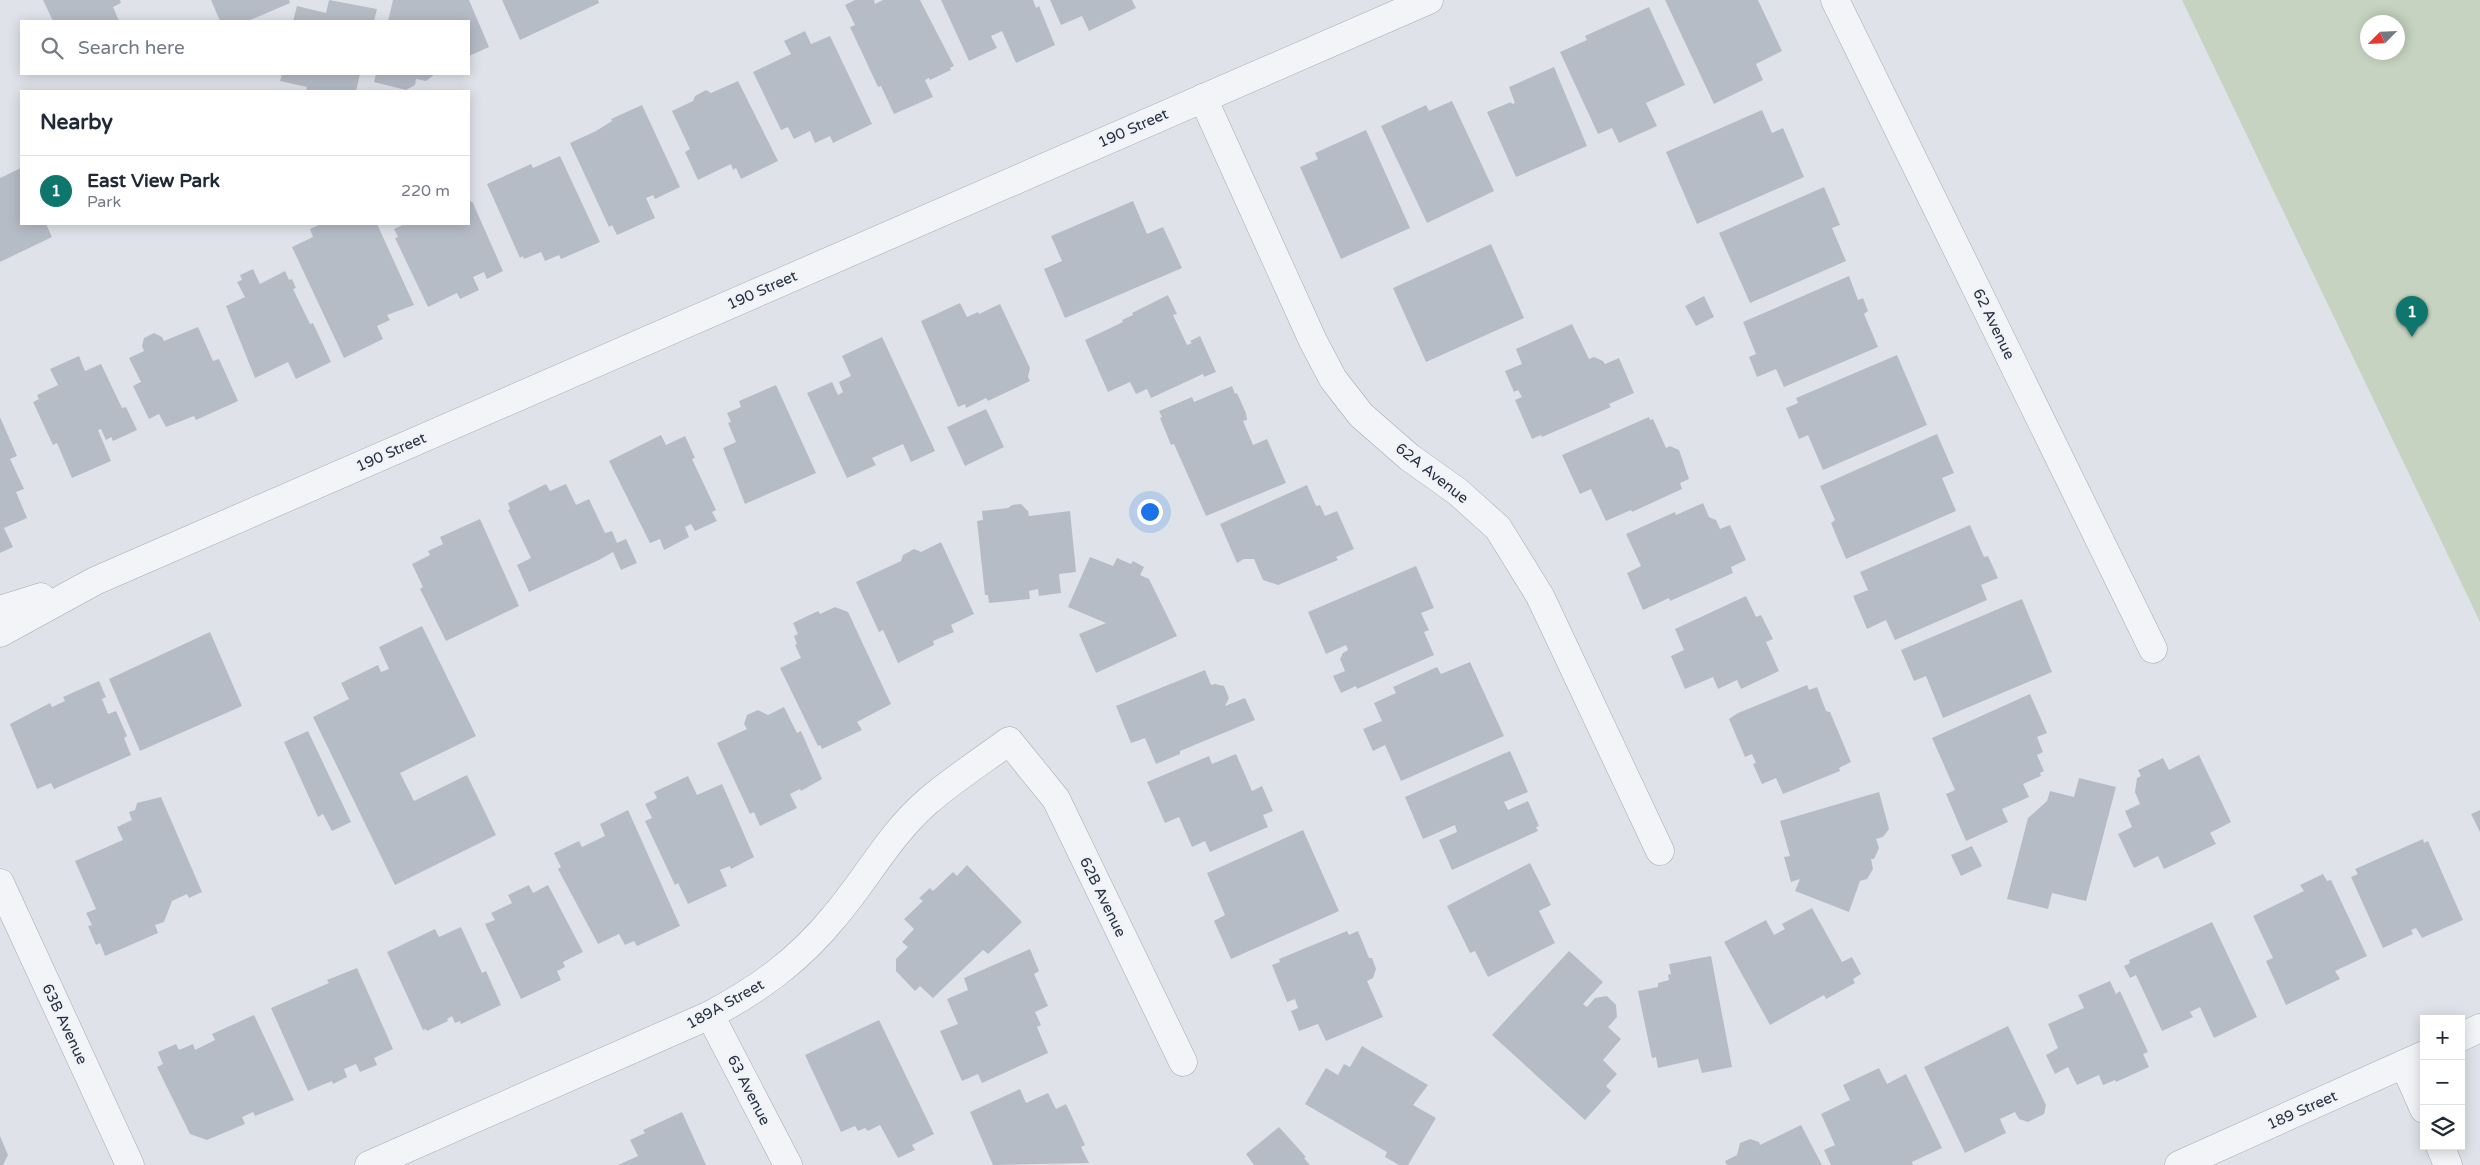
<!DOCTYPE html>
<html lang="en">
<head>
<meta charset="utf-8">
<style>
  body { margin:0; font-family:"Varela Round",sans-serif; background:#f2f2f3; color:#1f2937 }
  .controls { position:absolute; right:15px; bottom:15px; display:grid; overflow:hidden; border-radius:0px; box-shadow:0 2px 12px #0003 }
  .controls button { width:45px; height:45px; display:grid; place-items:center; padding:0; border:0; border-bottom:1px solid #e0e1e3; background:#fff; color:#1f2937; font:25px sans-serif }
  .compass { position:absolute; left:2360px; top:15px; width:45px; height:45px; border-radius:50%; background:#fff; box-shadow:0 2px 12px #0003; rotate:246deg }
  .you { position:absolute; left:1149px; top:511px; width:18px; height:18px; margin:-12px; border:4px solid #fff; border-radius:50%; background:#1a73e8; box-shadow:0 0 0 8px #1a73e833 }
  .badge { display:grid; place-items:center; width:32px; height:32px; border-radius:50%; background:#0f766e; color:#fff; font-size:16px; font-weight:700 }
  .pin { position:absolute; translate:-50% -41px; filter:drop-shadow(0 1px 2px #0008) }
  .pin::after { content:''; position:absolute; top:26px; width:18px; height:15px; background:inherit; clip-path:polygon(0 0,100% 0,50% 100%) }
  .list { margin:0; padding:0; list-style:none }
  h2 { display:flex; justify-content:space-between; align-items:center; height:65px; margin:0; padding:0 20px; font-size:21px }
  h2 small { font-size:16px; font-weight:400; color:#747a83 }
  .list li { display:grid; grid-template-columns:32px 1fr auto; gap:15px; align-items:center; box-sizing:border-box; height:70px; padding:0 20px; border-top:1px solid #e0e1e3 }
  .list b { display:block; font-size:19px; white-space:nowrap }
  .list p { margin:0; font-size:16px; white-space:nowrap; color:#747a83 }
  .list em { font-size:16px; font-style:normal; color:#747a83 }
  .icon { flex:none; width:28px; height:28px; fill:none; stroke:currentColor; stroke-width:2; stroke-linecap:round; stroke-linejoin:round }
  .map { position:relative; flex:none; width:2480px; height:1165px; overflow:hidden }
  .search { position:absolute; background:#fff; box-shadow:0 2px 12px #0003; left:20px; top:20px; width:450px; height:55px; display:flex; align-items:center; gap:12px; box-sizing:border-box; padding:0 18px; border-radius:0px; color:#747a83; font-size:19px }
  .panel { position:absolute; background:#fff; box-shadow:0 2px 12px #0003; left:20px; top:90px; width:450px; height:135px; border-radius:0px }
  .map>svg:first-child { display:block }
  .green { fill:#c5d3c0; fill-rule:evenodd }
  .building { fill:#b6bcc6 }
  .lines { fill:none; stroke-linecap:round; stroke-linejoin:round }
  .minor-casing { stroke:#a4aab3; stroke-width:29 }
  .minor { stroke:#f2f4f7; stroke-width:28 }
  .labels { text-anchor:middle; stroke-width:4; stroke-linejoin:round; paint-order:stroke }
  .street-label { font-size:15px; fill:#273141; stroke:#eff2f6 }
</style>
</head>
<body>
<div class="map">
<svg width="2480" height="1165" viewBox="0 0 2480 1165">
  <rect width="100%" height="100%" fill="#dfe3e9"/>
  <path class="green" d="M2182,0h298v622zM2368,22h30v30h-30z"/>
  <g class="building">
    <path d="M43,0h77l1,3 -8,4 6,14h-66z"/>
    <path d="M211,0h78l1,3 -42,18h-28z"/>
    <path d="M329,0l48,9 -3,12h-81l4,-15 29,7z"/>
    <path d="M393,0h76l20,47 -20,9v-35h-81z"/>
    <path d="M502,0h96l1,3 -79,37z"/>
    <path d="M855,0h19l1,4 8,-4h37l34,66 -4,2 1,2 -21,10 -1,-2 -4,2 8,17 -39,17 -13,-28 -3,1 -28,-60 5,-2 -10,-20z"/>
    <path d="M941,0h92l3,8 3,-2 16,39 -39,18 -14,-32 -11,5 6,12 -28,13z"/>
    <path d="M1050,0h82l4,8 -47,23 -7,-15 -21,9z"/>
    <path d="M1665,0h93l24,51 -26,13 7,16 -49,24z"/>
    <path d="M1649,7l36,78 -39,18 11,23 -38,17 -7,-15 -14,6 -38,-82 27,-12 -2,-4z"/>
    <path d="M805,31l6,13 19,-8 42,88 -39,19 -3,-7 -15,7 -5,-12 -16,8 -6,-12 -7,3 -28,-58 38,-18 -7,-13z"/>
    <path d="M1554,67l33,79 -71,31 -29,-65 24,-10 1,2 3,-1 -6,-16z"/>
    <path d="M282,74h78l-4,17h-50l1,-4 -27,-6z"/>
    <path d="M376,74h59l-9,7 -10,-2 -1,6 -9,5 -32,-8z"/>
    <path d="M738,81l40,80 -37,18 -5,-11 -3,2 -2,-6 -33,16 -13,-28 5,-3 -18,-38 21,-10 2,-5 11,-6 5,3z"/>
    <path d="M1452,101l42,90 -67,32 -46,-97 45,-21 3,6z"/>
    <path d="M642,105l38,82 -25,12 -2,-4 -7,3 9,20 -38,17 -5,-10 -3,2 -39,-84 26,-12 16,-10 -1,-2z"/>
    <path d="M1762,110l10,23 11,-5 21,49 -107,47 -31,-72z"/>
    <path d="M1366,130l44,98 -69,31 -41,-92 18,-8 -3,-6z"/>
    <path d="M560,156l40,86 -39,17 -2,-4 -14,6 -4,-9 -17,7 -1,-3 -3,2 -33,-74 44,-20 2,4z"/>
    <path d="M21,168v56h25l6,13 -52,25v-84z"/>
    <path d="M1824,187l16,38 -8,3 14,33 -96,42 -31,-70z"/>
    <path d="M472,201l31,70 -16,8 -3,-7 -11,5 6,13 -19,9 -3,-6 -29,14 -33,-69 3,-1 -4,-8 11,-5h64v-21z"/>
    <path d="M1133,201l14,33 16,-7 19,41 -117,50 -21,-49 18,-8 -11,-25z"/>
    <path d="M321,224h56l37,81 -27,10 3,5 -13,6 6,13 -39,19 -52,-111 21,-10 -3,-8z"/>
    <path d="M1491,244l33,74 -98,44 -33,-74z"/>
    <path d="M253,269l7,15 25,-13 4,9 3,-1 4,9 -3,1 17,35 3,-1 18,39 -35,17 -8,-17 -33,16 -29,-72 19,-9 -8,-15 5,-2 -2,-5z"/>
    <path d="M1849,276l9,24 5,-2 5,13 -4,3 14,33 -94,40 -8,-18 -19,8 -8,-20 7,-3 -13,-32z"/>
    <path d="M1168,295l9,19 -4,1 14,30 5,-2 -2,-2 10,-5 16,36 -12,5 -1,-3 -52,24 -4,-9 -11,5 -6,-12 -22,10 -23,-52 38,-18 -1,-2 11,-5 -1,-2z"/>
    <path d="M1704,296l10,21 -18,9 -11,-20z"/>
    <path d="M960,303l7,14 11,-5 1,2 21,-10 30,64 -2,9 2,4 -42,20 -2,-3 -20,10 -1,-4 -7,3 -37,-86z"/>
    <path d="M1572,324l17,35 5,-2 9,4 2,3 14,-6 15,35 -25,11 2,3 -69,30 -1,-2 -9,4 -17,-39 7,-3 -4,-7 -4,2 -9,-21 17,-7 -6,-15z"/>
    <path d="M198,327l15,34 6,-2 19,42 -42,19 -2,-4 -28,11 -7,-13 -10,5 -16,-33 8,-4 -12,-24 15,-7 -2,-5 2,-8 10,-5 8,4 2,4z"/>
    <path d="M882,337l53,114 -24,11 -8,-18 -31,14 4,7 -29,13 -40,-85 25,-11 6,13 5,-3 -4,-10 12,-6 -9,-20z"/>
    <path d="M1897,355l30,70 -104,45 -15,-35 -9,4 -13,-31 12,-5 -2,-5z"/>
    <path d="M79,356l6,15 16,-7 21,44 4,-1 11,23 -24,11 -2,-4 -5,3 -5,-11 -3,1 13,31 -39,17 -15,-35 -4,2 -20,-43 6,-3 -2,-4 21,-10 -8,-16z"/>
    <path d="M776,385l40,88 -71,31 -22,-56 13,-6 -8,-19 3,-1 -4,-9 14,-6 -2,-6z"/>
    <path d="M1232,386l3,8 2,-1 9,20 1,7 -4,1 10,24 14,-6 19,44 -80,33 -32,-72 -3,1 -11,-27 2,-1 -3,-6 33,-14 2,5z"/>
    <path d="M986,409l18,38 -39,19 -18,-39z"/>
    <path d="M0,417l17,39 -7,3 14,30 -8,3 11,26 -23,10 9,19 -13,6z"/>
    <path d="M1649,417l1,3 3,-1 13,29 4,-2 9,4 10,29 -9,4 2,6 -50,23 -1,-2 -25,11 -15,-32 -11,5 -18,-39z"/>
    <path d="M1937,434l17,39 -12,5 14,33 -110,48 -15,-36 4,-3 -15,-34z"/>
    <path d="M661,435l5,10 19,-9 10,22 -3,1 24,51 -4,2 5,9 -22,10 -4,-7 -6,3 4,10 -25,13 -4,-11 -10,4 -41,-82z"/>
    <path d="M546,484l4,7 16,-7 10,21 13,-6 16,34 7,-2 5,12 9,-4 11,24 -16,7 -8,-18 -14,8 -70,32 -12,-27 14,-7 -23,-48 2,-1 -2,-6z"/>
    <path d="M1307,485l9,21 4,-1 5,11 12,-5 17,38 -18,8 2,3 -60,25 -15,-5 -9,-21h-10l-7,4 -17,-39z"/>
    <path d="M1703,503l6,14 7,3 4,9 10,-4 16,35 -15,7 2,6 -63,28 -1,-3 -26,12 -16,-37 14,-7 -15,-32 49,-22 1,3z"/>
    <path d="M1021,504l7,7 1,5 41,-5 6,61 -17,2 2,19 -22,3 -1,-7 -9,2 1,8 -41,4 -1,-8h-3l-8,-74 6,-1 -1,-9 26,-3 4,-3z"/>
    <path d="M480,519l39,87 -73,35 -26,-52 3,-2 -11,-23 18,-9 -2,-4 15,-7 -3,-7z"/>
    <path d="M1970,525l14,32 4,-1 10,22 -17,7 6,15 -92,40 -9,-20 -19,9 -14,-33 15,-6 -8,-18z"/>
    <path d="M941,542l33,72 -23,11 3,7 -21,9 1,4 -36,18 -15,-33 -4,2 -23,-50 45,-21 2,-6 11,-6 7,3z"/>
    <path d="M1090,557l23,9 4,-8 14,6 2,-3 11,6 -4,8 9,4 28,57 -81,37 -17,-39 27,-11 -38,-16z"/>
    <path d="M1416,566l18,42 -13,5 8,17 -5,2 10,23 -77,34 -1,-3 -15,7 -8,-17 12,-5 -5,-12 3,-6 5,-3 -2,-5 -20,9 -18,-42z"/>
    <path d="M1746,596l10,21 5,-2 12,24 -7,3 13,29 -38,18 -4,-9 -19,9 -5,-12 -28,12 -14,-33 13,-6 -9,-21z"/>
    <path d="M2022,599l30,73 -109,46 -17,-42 -12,5 -13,-31z"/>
    <path d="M835,607l13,5 43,92 -34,18 5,8 -40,19 -2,-4 -2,1 -38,-78 21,-10 -6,-13 2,-1 -3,-8 4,-2 -5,-11 25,-12 2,3z"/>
    <path d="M422,626l54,110 -76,37 14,28 53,-26 29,60 -101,50 -82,-168 36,-18 -8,-16 37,-18 3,7 8,-3 -10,-22z"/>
    <path d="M210,632l32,74 -102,45 -31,-72z"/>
    <path d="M1470,662l34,74 -103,45 -16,-36 -12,6 -10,-22 19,-8 -8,-18 22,-10 -3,-6 44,-20 4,7z"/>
    <path d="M1205,670l6,15 4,-1 9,2 5,12 -4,8 20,-8 10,22 -75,31v3l-24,10 -11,-26 -14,5 -15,-37z"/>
    <path d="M99,681l7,16 -4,2 6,15 8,-3 11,25 -3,2 7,17 -77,34 -3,-6 -14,6 -27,-65 40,-21 2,4 13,-6 -2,-4z"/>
    <path d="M1807,685l2,5 8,-3 9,24 4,1 21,50 -12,6 1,3 -57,23 -7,-16 -14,6 -9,-20 3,-1 -4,-9 -7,3 -16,-38 9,-6z"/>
    <path d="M2030,694l17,39 -10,4 6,15 -6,3 7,16 -4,2 1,3 -18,8 6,13 -27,12 6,13 -42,19 -20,-47 9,-4 -23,-52z"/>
    <path d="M784,707l13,26 4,-2 21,48 -21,12 -1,-2 -10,5 7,14 -37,18 -6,-14 -4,2 -33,-71 30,-14 -3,-5 3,-9 11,-5 10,5z"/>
    <path d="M308,731l43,91 -19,9 -9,-17 -5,3 -34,-75z"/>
    <path d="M1510,751l18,41 -24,10 4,8 20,-9 11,25 -3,1 2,4 -86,39 -13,-30 18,-8 -2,-7 -32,14 -18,-42z"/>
    <path d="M1236,754l16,37 10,-5 11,25 -10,4 5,12 -58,25 -5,-11 -13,6 -13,-30 -14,6 -18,-41 62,-26 3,8z"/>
    <path d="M2199,755l32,67 -21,11 6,11 -52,25 -6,-13 -24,12 -16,-34 14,-7 -7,-16 15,-7 -5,-12 2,-14 4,-2 -3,-6 25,-12 6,12z"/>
    <path d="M688,776l9,19 25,-11 32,73 -23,12 -1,-3 -10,4 7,16 -39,18 -10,-21 -3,2 -30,-64 7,-3 -7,-14 12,-6 -3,-6z"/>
    <path d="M2079,778l37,9 -30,114 -34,-8 -4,16 -41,-10 21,-81 19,-17 3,-10 24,6z"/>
    <path d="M1879,792l10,37 -6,8 -7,2 3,9 -5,11h-3l2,10 -6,10 -7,2 -11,31 -54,-21 5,-12 -9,3 -7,-25 6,-1 -10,-35z"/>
    <path d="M161,797l41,95 -13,6 -2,-4 -15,7 -8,21 -9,3 3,8 -53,23 -5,-13 -4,2 -8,-19 4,-1 -6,-12 10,-4 -21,-48 48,-21 -6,-13 15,-7 -3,-8 6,-2 2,-7z"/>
    <path d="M628,810l52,116 -43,20 -3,-5 -9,4 -6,-11 -21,10 -40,-75 3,-2 -7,-14 25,-12 3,6 23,-11 -5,-12z"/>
    <path d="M2480,810v22l-9,-18z"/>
    <path d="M1303,830l36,81 -108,48 -17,-38 11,-6 -18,-42z"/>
    <path d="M2423,839l1,4 4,-2 35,79 -41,18 -6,-10 -5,2 2,4 -30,14 -32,-71 7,-3 -3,-5z"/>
    <path d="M1972,846l10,20 -21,10 -10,-21z"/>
    <path d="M1530,863l21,42 -12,6 16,32 -67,34 -13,-26 -5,2 -23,-47z"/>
    <path d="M967,865l55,57 -34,32 -5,-4 -50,48 -13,-12 -5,5 -19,-20v-12l12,-12 -6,-5 12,-13 -10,-10 19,-18 -4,-3 11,-10 3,3 20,-19 4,4z"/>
    <path d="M2323,874l4,7 4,-1 36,76 -32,15 5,8 -54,26 -20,-44 7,-3 -20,-42 51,-25 -4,-6z"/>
    <path d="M529,885l4,8 15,-8 35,67 -20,10 2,5 -8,4 4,9 -40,19 -36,-75 10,-4 -4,-7 21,-10 -4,-8z"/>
    <path d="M1812,908l30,54 10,-5 9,17 -8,5 2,4 -29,16 -2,-4 -54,30 -46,-83 42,-22 8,15 11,-6 -3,-5z"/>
    <path d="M2212,922l45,95 -43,21 -14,-31 -10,5 3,5 -31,14 -26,-56 -6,3 -6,-12 6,-3 -1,-3z"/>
    <path d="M461,927l21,46 4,-2 15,34 -40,19 -1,-3 -5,2 -3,-7 -5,3 1,2 -21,10 -1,-2 -3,1 -36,-78 48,-23 4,8z"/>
    <path d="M1347,931l2,4 9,-4 11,27h3l4,11 -3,9 -6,3 16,36 -57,24 -8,-17 -19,7 -8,-20 7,-3 -3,-9 -8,3 -15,-37 8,-3 -1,-3z"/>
    <path d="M1030,949l9,22 -5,3 14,32 -13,6 6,13 -4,2 11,26 -66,30 -4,-9 -16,7 -22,-50 18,-7 -11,-25 21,-9 -4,-12z"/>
    <path d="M1569,951l34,31 -20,22 4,3 8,-9 12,-2 9,9 1,12 -9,10 13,12 -18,21 14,14 -11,12 5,5 -26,29 -93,-85z"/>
    <path d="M1711,956l21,111 -30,6 -4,-14 -40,9 -2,-11 -4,1 -14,-67 20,-4v-4l11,-3 -1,-5 3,-1 -2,-10z"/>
    <path d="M357,968l36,81 -19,9 3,7 -17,7 -4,-8 -12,5 3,8 -14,7 -1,-3 -24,10 -37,-83 58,-25 -2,-3z"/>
    <path d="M2110,981l6,13 4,-3 28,61 -5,2 6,13 -33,15 -1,-2 -12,5 -4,-10 -22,10 -9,-18 -13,7 -9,-19 12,-7 -10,-24 36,-16 -6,-13z"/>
    <path d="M254,1015l40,85 -39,16 -2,-4 -11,5 3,7 -38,16 -17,-6 -33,-67 6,-3 -5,-12 18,-8 3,6 14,-6 2,6 20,-10 -3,-6z"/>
    <path d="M879,1020l55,114 -22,11 3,5 -17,8 -18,-33 -12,6 -3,-3 -7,3 -3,-5 -14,6 -36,-77z"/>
    <path d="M2008,1026l38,79 -2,9 -16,8 -9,-3 -4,-7 -15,7 6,14 -41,20 -41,-86z"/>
    <path d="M1362,1046l66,39 -15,20 23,13 -28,47h-9l-14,-8 2,-5 -82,-48 21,-36 12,7 6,-11 6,3z"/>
    <path d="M1879,1068l8,16 19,-10 36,74 -30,14 1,3h-82l-7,-15 11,-5 -14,-31 29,-14 -7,-15z"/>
    <path d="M1020,1089l6,14 22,-10 8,16 10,-5 19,41 -4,2 8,16 -96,2 -23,-53z"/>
    <path d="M682,1112l24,53h-88l20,-9 -8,-16 15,-7 -2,-3z"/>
    <path d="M1801,1125l21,40h-95l-2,-4 12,-6 3,-12 10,-4 9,3 1,3z"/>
    <path d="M1279,1127l27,30 -2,1 6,7h-56l-8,-11z"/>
    <path d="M0,1136l8,19 -5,10h-3z"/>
  </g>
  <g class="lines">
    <g class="minor-casing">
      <g id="minor">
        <path d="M1835,0l318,649"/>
        <path d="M1203,98l110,243 20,38 28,36 48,42 49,35 40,36 42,68 120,255"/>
        <path d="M0,610l41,-13"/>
        <path d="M0,633l95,-52 1334,-581"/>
        <path d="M0,883l130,282"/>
        <path d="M710,1015l78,150"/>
        <path d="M2461,1037l19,-9"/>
        <path d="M2404,1064l20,45"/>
        <path d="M2440,1146l8,19"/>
        <path d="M369,1165l341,-150c49,-26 89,-55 124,-98 32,-37 55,-82 93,-115 25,-22 55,-41 82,-61l47,58 127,263"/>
        <path d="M2179,1165l245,-110"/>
      </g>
    </g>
    <use href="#minor" class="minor"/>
  </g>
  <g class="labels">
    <g class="street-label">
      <text transform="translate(1133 128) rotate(-24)" y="5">190 Street</text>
      <text transform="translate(762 290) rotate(-24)" y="5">190 Street</text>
      <text transform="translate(1994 324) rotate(64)" y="5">62 Avenue</text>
      <text transform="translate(391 452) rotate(-24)" y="5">190 Street</text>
      <text transform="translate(1432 473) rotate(38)" y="5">62A Avenue</text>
      <text transform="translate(1103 897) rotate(64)" y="5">62B Avenue</text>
      <text transform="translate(725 1004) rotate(-29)" y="5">189A Street</text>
      <text transform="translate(65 1024) rotate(65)" y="5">63B Avenue</text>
      <text transform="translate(749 1090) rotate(63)" y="5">63 Avenue</text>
      <text transform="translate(2302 1110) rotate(-24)" y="5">189 Street</text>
    </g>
  </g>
</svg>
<div class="controls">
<button>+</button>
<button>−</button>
<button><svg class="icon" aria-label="layers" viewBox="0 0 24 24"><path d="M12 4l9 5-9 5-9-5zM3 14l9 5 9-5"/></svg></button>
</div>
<svg class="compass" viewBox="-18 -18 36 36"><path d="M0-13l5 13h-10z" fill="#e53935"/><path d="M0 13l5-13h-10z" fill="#747a83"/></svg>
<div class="you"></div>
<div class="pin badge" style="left:2412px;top:337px">1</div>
<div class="search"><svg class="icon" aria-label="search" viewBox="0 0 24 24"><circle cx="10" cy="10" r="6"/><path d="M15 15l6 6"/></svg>Search here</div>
<section class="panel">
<h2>Nearby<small></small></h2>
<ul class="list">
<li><span class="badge">1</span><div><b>East View Park</b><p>Park</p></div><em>220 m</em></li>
</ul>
</section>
</div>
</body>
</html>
